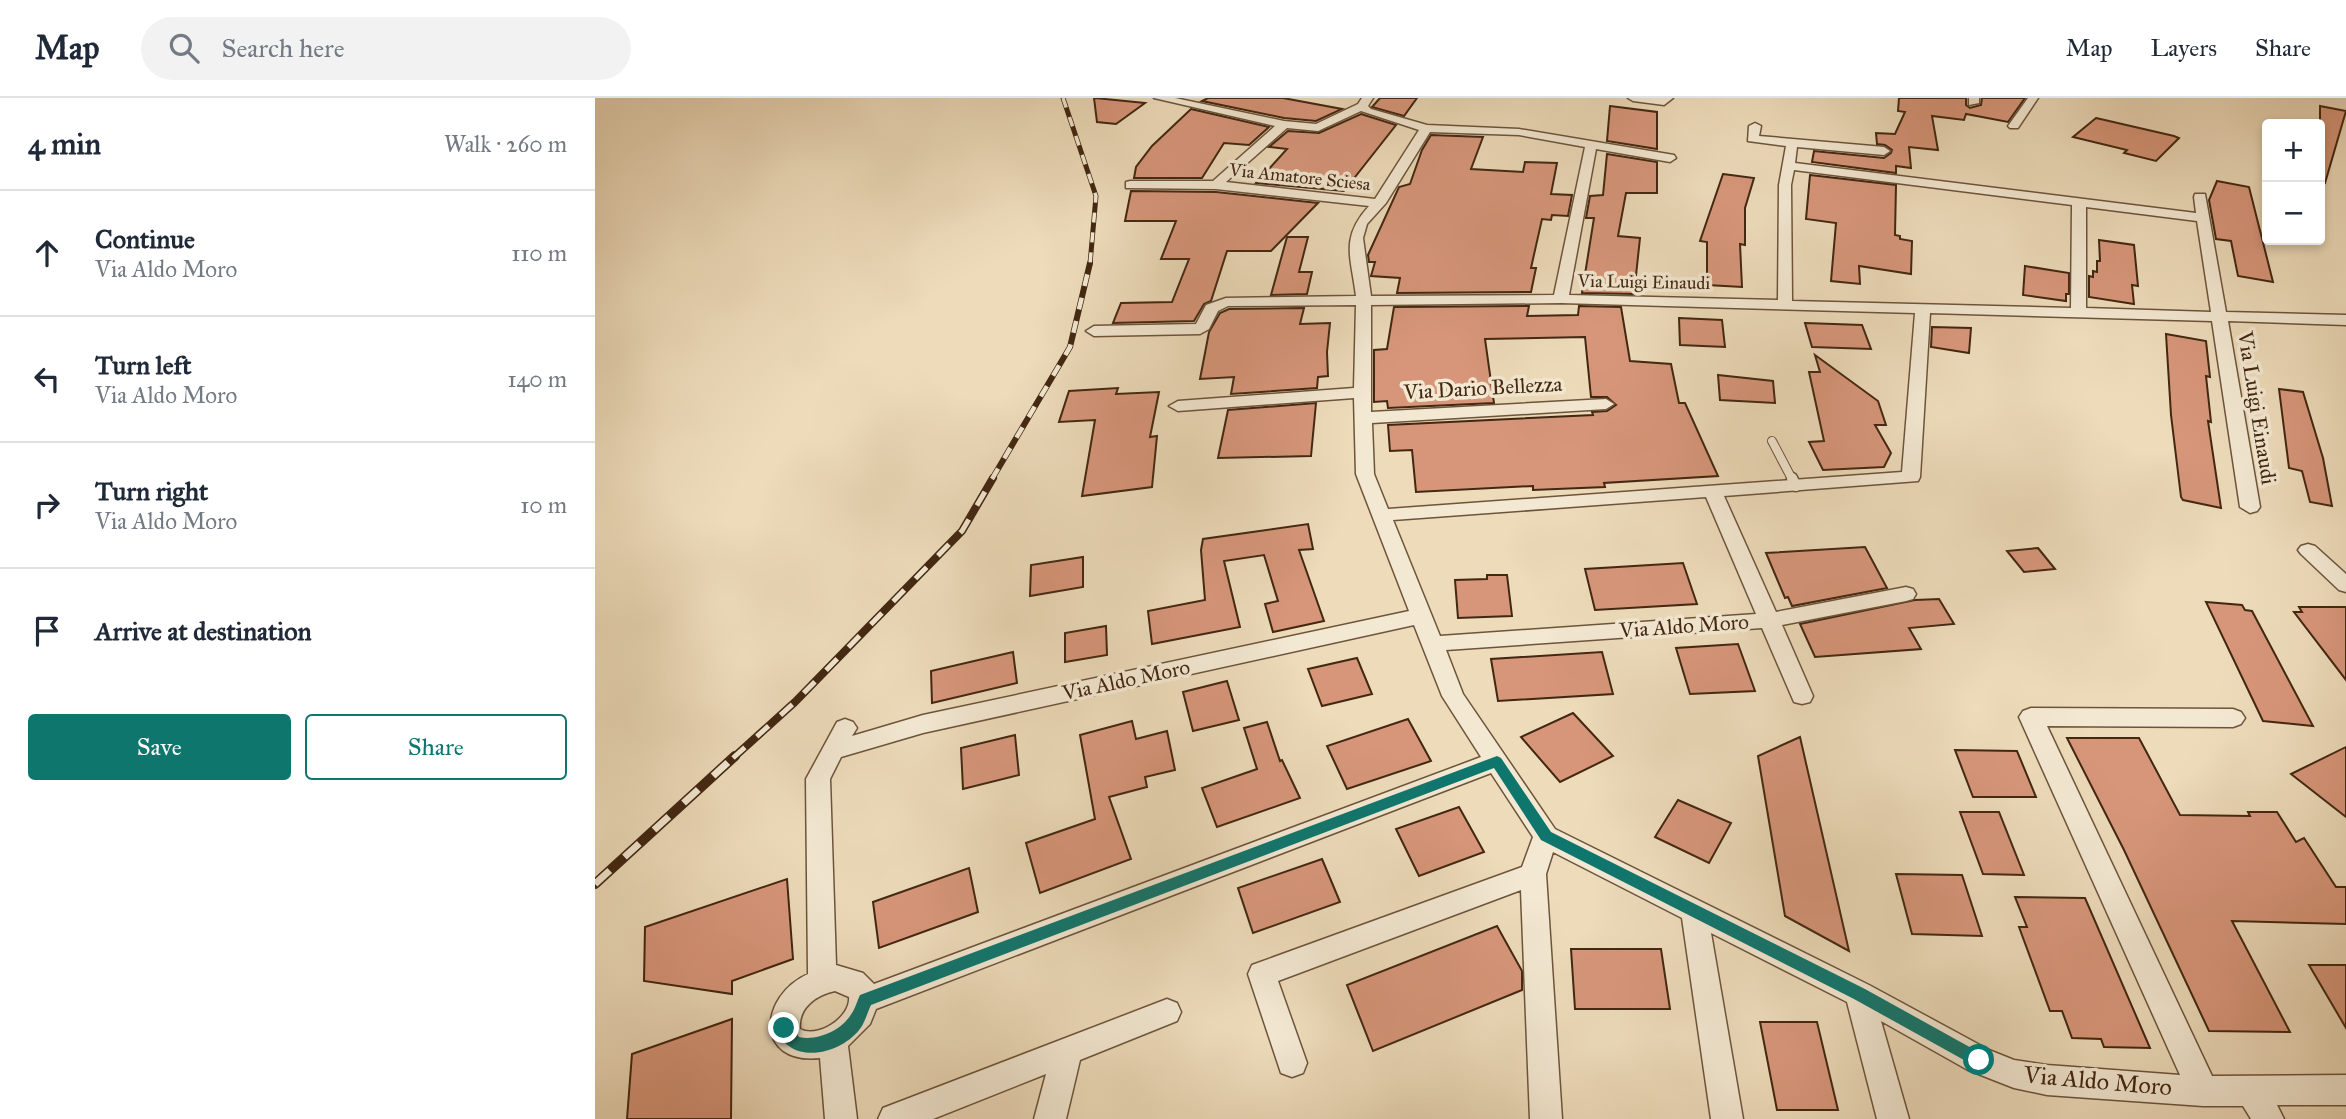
<!DOCTYPE html>
<html lang="en">
<head>
<meta charset="utf-8">
<style>
  body { margin:0; font-family:"IM FELL Great Primer",serif; background:#f2f2f3; color:#1f2937 }
  .controls { position:absolute; right:21px; top:21px; display:grid; overflow:hidden; border-radius:7px; box-shadow:0 4px 10px #0003 }
  .controls button { width:63px; height:63px; display:grid; place-items:center; padding:0; border:0; border-bottom:2px solid #e0e1e3; background:#fff; color:#1f2937; font:35px sans-serif }
  .stop { position:absolute; width:21px; height:21px; margin:-16px; border:5px solid #0f766e; border-radius:50%; background:#fff }
  .stop.end { background:#0f766e; border-color:#fff; box-shadow:0 2px 7px #0008 }
  .list { margin:0; padding:0; list-style:none }
  h2 { display:flex; justify-content:space-between; align-items:center; height:91px; margin:0; padding:0 28px; font-size:30px }
  h2 small { font-size:23px; font-weight:400; color:#747a83 }
  .list li { display:grid; grid-template-columns:46px 1fr auto; gap:21px; align-items:center; box-sizing:border-box; height:126px; padding:0 28px; border-top:2px solid #e0e1e3 }
  .list b { display:block; font-size:26px; white-space:nowrap }
  .list p { margin:0; font-size:23px; white-space:nowrap; color:#747a83 }
  .list em { font-size:23px; font-style:normal; color:#747a83 }
  .actions { display:flex; gap:14px; padding:21px 28px }
  .actions a { flex:1; padding:16px 0; border:2px solid #0f766e; border-radius:7px; text-align:center; font-size:24px; color:#0f766e }
  .actions .main { background:#0f766e; color:#fff }
  .icon { flex:none; width:38px; height:38px; fill:none; stroke:currentColor; stroke-width:2; stroke-linecap:round; stroke-linejoin:round }
  .map { position:relative; flex:none; width:1751px; height:1021px; overflow:hidden }
  header { display:flex; align-items:center; gap:42px; box-sizing:border-box; height:98px; padding:0 35px; background:#fff; border-bottom:2px solid #e0e1e3 }
  header strong { font-size:33px }
  nav { display:flex; gap:38px; margin-inline-start:auto; font-size:24px }
  .search { width:490px; height:63px; background:#f2f2f3; display:flex; align-items:center; gap:18px; box-sizing:border-box; padding:0 24px; border-radius:38px; color:#747a83; font-size:26px }
  main { display:flex }
  aside { flex:1; background:#fff }
  .map>svg:first-child { display:block }
  .building { fill:#d7967a; stroke:#422711; stroke-width:2 }
  .lines { fill:none; stroke-linecap:round; stroke-linejoin:round }
  .lane-far1-casing { stroke:#6d543b; stroke-width:10 }
  .lane-casing { stroke:#6d543b; stroke-width:13 }
  .street-casing { stroke:#6d543b; stroke-width:3 }
  .lane-far1 { stroke:#f3e8d2; stroke-width:8 }
  .lane { stroke:#f3e8d2; stroke-width:10 }
  .street { fill:#f3e8d2; fill-rule:evenodd }
  .rail-far3-casing { stroke:#422711; stroke-width:5 }
  .rail-far2-casing { stroke:#422711; stroke-width:6 }
  .rail-far1-casing { stroke:#422711; stroke-width:8 }
  .rail-casing { stroke:#422711; stroke-width:10 }
  .rail-far3 { stroke:#f3e8d2; stroke-width:3.5; stroke-dasharray:10; stroke-linecap:butt }
  .rail-far2 { stroke:#f3e8d2; stroke-width:4.5; stroke-dasharray:12; stroke-linecap:butt }
  .rail-far1 { stroke:#f3e8d2; stroke-width:5; stroke-dasharray:16; stroke-linecap:butt }
  .rail { stroke:#f3e8d2; stroke-width:7; stroke-dasharray:20; stroke-linecap:butt }
  .route { fill:#0f766e }
  .labels { text-anchor:middle; stroke-width:7; stroke-linejoin:round; paint-order:stroke }
  .far-street-label { font-size:18px; fill:#422711; stroke:#f3e8d2 }
  .street-label { font-size:21px; fill:#422711; stroke:#f3e8d2 }
  .near-street-label { font-size:24px; fill:#422711; stroke:#f3e8d2 }
</style>
</head>
<body>
<header>
<strong>Map</strong>
<div class="search"><svg class="icon" aria-label="search" viewBox="0 0 24 24"><circle cx="10" cy="10" r="6"/><path d="M15 15l6 6"/></svg>Search here</div>
<nav><a>Map</a><a>Layers</a><a>Share</a></nav>
</header>
<main>
<aside>
<h2>4 min<small>Walk · 260 m</small></h2>
<ul class="list">
<li><svg class="icon" aria-label="ahead" viewBox="0 0 24 24"><path d="M12 20V5M6 11l6-6 6 6"/></svg><div><b>Continue</b><p>Via Aldo Moro</p></div><em>110 m</em></li>
<li><svg class="icon" aria-label="left" viewBox="0 0 24 24"><path d="M17 20v-9H6M10 6l-5 5 5 5"/></svg><div><b>Turn left</b><p>Via Aldo Moro</p></div><em>140 m</em></li>
<li><svg class="icon" aria-label="right" viewBox="0 0 24 24"><path d="M7 20v-9h11M14 6l5 5-5 5"/></svg><div><b>Turn right</b><p>Via Aldo Moro</p></div><em>10 m</em></li>
<li><svg class="icon" aria-label="arrive" viewBox="0 0 24 24"><path d="M6 21V4h12l-3 4 3 4H6"/></svg><div><b>Arrive at destination</b></div></li>
</ul>
<div class="actions"><a class="main">Save</a><a>Share</a></div>
</aside>
<div class="map">
<svg width="1751" height="1021" viewBox="0 0 1751 1021">
  <rect width="100%" height="100%" fill="#eddbba"/>
  <filter id="stains"><feTurbulence type="fractalNoise" baseFrequency=".00286" numOctaves="4"/><feColorMatrix values="0 0 0 0 .2 0 0 0 0 .09 0 0 0 0 .02 0 0 0 .5 -.17"/></filter>
  <radialGradient id="worn" r=".72"><stop offset=".6" stop-color="#630" stop-opacity="0"/><stop offset="1" stop-color="#630" stop-opacity=".3"/></radialGradient>
  <g class="building">
    <path d="M499,0h1l50,5 -29,21 -19,-2z"/>
    <path d="M613,0h75l59,11 -26,12 -32,-3 -82,-17z"/>
    <path d="M785,0h37l-13,18 -32,-9z"/>
    <path d="M1304,0h67v7l4,3 11,-3 1,-7h43l-17,24 -42,-8 -2,6 -32,-4 6,34 -29,-3 2,21 -15,-2v7l-84,-11 2,-11 70,7 7,-5 1,-3 -7,-5 -8,-1 -1,-11 19,1 10,-22 -7,-1z"/>
    <path d="M1015,8l47,6v37l-50,-8z"/>
    <path d="M1725,8l26,5 -21,72 -5,-1z"/>
    <path d="M596,11l78,18 -20,18 -25,-2 -22,35h-68l2,-11 16,-21z"/>
    <path d="M766,16l35,11 -52,66 -88,-8 31,-34 -18,-2 19,-16 31,2z"/>
    <path d="M1501,20l78,18 5,2 -23,23 -32,-8 3,-3 -54,-13z"/>
    <path d="M836,37l52,2 -12,32 52,3 2,-10 32,1 -6,31 21,1 -4,21 -16,-1 -1,5 -9,-1 -11,49h5l-5,24 -134,1 3,-15 -29,-2 4,-14h-6l-1,-7 31,-68 11,-3 12,-34z"/>
    <path d="M1012,56l50,8v31h-31l-8,43 22,2 -6,56 -52,-1 12,-75h-8l4,-22 13,-1z"/>
    <path d="M1128,76l31,4 -9,30v37l-5,-1 2,43 -35,-2v-43l-7,-1z"/>
    <path d="M1215,77l86,10 -1,50 5,1v3l12,2 -1,33 -52,-8 1,18 -29,-3 5,-58 -30,-4z"/>
    <path d="M1622,83l32,6 24,95 -35,-6 -7,-35 -15,-2 -7,-39z"/>
    <path d="M536,93l85,1 102,11 -47,48h-44l-16,50 -7,3 -10,17 -81,2 8,-20 51,-1 17,-43h-28l15,-38h-51z"/>
    <path d="M692,139h21l-9,35h13l-5,22 -36,1z"/>
    <path d="M1504,142l35,5 4,41 -6,-1 2,19 -45,-7v-21l4,1v-6l4,1v-11h3z"/>
    <path d="M1430,168l44,7v21h-3v7l-43,-6z"/>
    <path d="M934,208l-2,10 51,-1 1,-9 42,1 9,54 41,3 8,39h6l33,73 -114,7 1,4 -72,3v-4l-117,6 -4,-42 -22,1 -2,-26 205,-10 -1,-3 15,-1 9,-6 -9,-8h-16l-6,-60 -100,2 9,64 -106,5 -1,-7 -13,1v-52l13,-1 7,-42z"/>
    <path d="M709,210l-4,16 30,-1 -3,29 1,24 -10,1 -1,11 -86,6 3,-17 -34,2 9,-47 11,-19 9,-4z"/>
    <path d="M1084,220l43,2 3,27 -45,-2z"/>
    <path d="M1210,225l57,2 9,24 -59,-2z"/>
    <path d="M1337,229l39,1 -2,25 -38,-6z"/>
    <path d="M1571,236l40,7 4,36 -4,-1 5,46 -3,-1 13,87 -38,-8 -2,-3 -10,-82z"/>
    <path d="M1220,257l63,46 8,24h-11l16,28 -7,14 -61,3 -14,-28 15,-1 -15,-69h11z"/>
    <path d="M1123,277l55,6 2,22 -55,-3z"/>
    <path d="M523,290l-2,6 43,-2 -9,45 7,-1 -5,51 -70,9 13,-76 -36,2 10,-31z"/>
    <path d="M1684,291l24,3 20,66 9,48 -22,-4 -8,-31 -13,-3z"/>
    <path d="M721,305l-5,53 -93,2 10,-48z"/>
    <path d="M713,426l5,25 -14,1 25,71 -51,11 -8,-28 13,-3 -14,-46 -40,6 16,66 -88,17 -4,-33 57,-11 -4,-50 2,-11z"/>
    <path d="M1270,449l22,41 -95,18 -4,-9 -3,1 -19,-45z"/>
    <path d="M1443,450l17,21 -31,3 -17,-21z"/>
    <path d="M488,459v30l-53,9 1,-31z"/>
    <path d="M1088,465l14,41 -102,6 -10,-41z"/>
    <path d="M892,477h20l5,41 -54,2 -3,-38 32,-1z"/>
    <path d="M1344,501l15,25 -45,4 12,21 -106,8 -15,-33 115,-24z"/>
    <path d="M1611,504l36,3 3,5 7,1 61,115 -50,-5z"/>
    <path d="M1704,509h47v73l-52,-68h8z"/>
    <path d="M511,528l1,29 -42,7v-29z"/>
    <path d="M1143,546l17,47 -65,3 -14,-46z"/>
    <path d="M418,554l4,31 -85,20 -1,-32z"/>
    <path d="M1007,554l11,42 -115,7 -7,-42z"/>
    <path d="M762,560l15,36 -50,12 -14,-37z"/>
    <path d="M632,583l12,39 -46,11 -10,-39z"/>
    <path d="M978,615l40,43 -53,26 -39,-45z"/>
    <path d="M813,621l23,42 -84,28 -20,-43z"/>
    <path d="M537,623l4,18 31,-8 8,39 -30,7 2,10 -38,10 22,62 -91,34 -14,-50 69,-24 -15,-84z"/>
    <path d="M672,624l13,39 2,-1 18,38 -83,29 -15,-39 55,-19 -13,-41z"/>
    <path d="M420,637l4,40 -56,14 -2,-41z"/>
    <path d="M1205,639l49,214 -64,-35 -27,-160z"/>
    <path d="M1472,640h72l41,77 70,1 -2,-4h29l19,30 8,-4 32,49h10v37l-114,-3 58,111 -81,-1 -85,-181z"/>
    <path d="M1751,649v70l-55,-43z"/>
    <path d="M1360,652l62,1 19,46h-63z"/>
    <path d="M1083,702l53,23 -22,40 -54,-26z"/>
    <path d="M864,709l25,45 -65,24 -23,-47z"/>
    <path d="M1365,714h39l25,63 -41,-1z"/>
    <path d="M727,761l18,43 -87,31 -15,-45z"/>
    <path d="M374,770l9,44 -99,36 -6,-46z"/>
    <path d="M1301,776l66,1 20,61 -70,-2z"/>
    <path d="M192,781l6,80 -61,22v13l-88,-13 1,-54z"/>
    <path d="M1420,799l70,1 65,150 -46,-1 -3,-8 -29,-1 -10,-27h-12l-31,-84h8z"/>
    <path d="M902,828l25,45v19l-149,61 -26,-66z"/>
    <path d="M976,851h90l9,60h-95z"/>
    <path d="M1714,867h37v63z"/>
    <path d="M137,921l-1,100h-104l5,-65z"/>
    <path d="M1165,924h57l21,88h-61z"/>
  </g>
  <g class="lines">
    <g class="lane-far1-casing">
      <path id="lane-far1" d="M1177,343l20,38"/>
    </g>
    <g class="lane-casing">
      <path id="lane" d="M1197,380l4,8"/>
    </g>
    <g class="street-casing">
      <g id="street">
        <path d="M559,0h21l109,23 32,3 42,-20 4,-6h11l-5,8 3,3 56,16 92,4 155,26 2,3 -6,4 -74,-13 -27,146 209,5 1,-115 7,-39 -38,-5 1,-15 6,-3 6,3 -2,10 125,11 6,4 -6,4 -87,-8 -2,16 401,50 -2,-16 1,-3h10l21,118 120,3v10l-118,-4 32,186 -3,4 -7,2 -10,-6 -28,-186 -282,-8 -10,164 -2,4 -194,15 52,116 130,-25 7,2 3,5 -3,5 -7,2 -124,24 31,71 -3,6 -8,2 -8,-2 -32,-74 -316,22 17,44 92,135 314,156 120,65 25,10 33,5 133,10 -161,-358 4,-6 8,-3 202,1 8,3 4,6 -4,6 -8,3 -186,-1 165,350 134,-1v30h-69l7,14h-33l-8,-13h-40l-156,-11 -33,-7 -46,-18 -87,-49 28,98h-32l-30,-117 -136,-69 32,186h-32l-29,-201 -129,-66 -7,22 16,245h-32l-9,-229 -243,91 29,82 -4,10 -11,4 -11,-4 -33,-99 4,-9 270,-98 11,-30 -42,-64 -615,236 -6,15 -22,22 9,73h-32l-5,-61c-66,7 -61,-62 -12,-84l-2,-195 31,-57 8,-3 8,3 4,6 -5,8 71,-21 486,-104 -53,-137 -2,-76 -176,13 -9,-5 9,-5 176,-13 2,-83 -128,1 -10,5 -9,18 -9,5 -106,2 -8,-5 8,-5 102,-2 10,-19 20,-7 130,-2c-5,-40 -16,-58 13,-90l-153,-17 -90,-1v-6l4,-1h83l62,-55zM766,13l58,19 -44,69 -149,-17 61,-54 31,3zM835,34l89,3 66,12 -31,148 -183,1 -8,-58 4,-14 19,-21zM1199,72l278,35 -1,103 -279,-7 -1,-116zM1491,109l111,14 14,91 -125,-4zM966,205l354,10 -13,159 -514,37 -14,-35 -2,-51 234,-14 8,-5 -8,-5 -235,13v-107zM1111,399l50,117 -316,22 -47,-116zM819,527l28,71 39,61 -607,227 -11,-11 -27,-8 -6,-186 11,-22 82,-24zM240,893l14,6c2,20 -31,42 -49,32 -2,-21 16,-34 35,-38z"/>
        <path d="M1033,0h45l-9,7 -31,-4z"/>
        <path d="M1374,0h10v5l-10,2z"/>
        <path d="M1433,0h10l-20,30h-8l-2,-2z"/>
        <path d="M1713,446l7,2 31,28v18l-7,-2 -38,-36 -3,-4 3,-4z"/>
        <path d="M572,901l10,4 4,9 -4,9 -97,39 -14,59h-32l12,-45 -113,45h-55l5,-11z"/>
      </g>
    </g>
    <use href="#lane-far1" class="lane-far1"/>
    <use href="#lane" class="lane"/>
    <use href="#street" class="street"/>
    <g class="rail-far3-casing">
      <path id="rail-far3" d="M468,0l33,98 -6,68"/>
    </g>
    <g class="rail-far2-casing">
      <path id="rail-far2" d="M397,381l78,-132 20,-84"/>
    </g>
    <g class="rail-far1-casing">
      <path id="rail-far1" d="M138,660l62,-56 167,-171 31,-53"/>
    </g>
    <g class="rail-casing">
      <path id="rail" d="M0,786l140,-128"/>
    </g>
    <use href="#rail-far3" class="rail-far3"/>
    <use href="#rail-far2" class="rail-far2"/>
    <use href="#rail-far1" class="rail-far1"/>
    <use href="#rail" class="rail"/>
  </g>
  <path class="route" d="M902,658l4,2 50,74 314,157 119,66 3,5 -3,5 -5,3 -6,-3 -119,-66 -313,-159 -47,-72 -623,237c-3,6 -5,14 -9,21 -18,28 -72,42 -86,2l2,-5 6,-3 6,3 9,14c18,4 41,-6 51,-21 5,-6 7,-15 10,-21z"/>
  <g class="labels">
    <g class="far-street-label">
      <text transform="translate(705 79) rotate(6)" y="6">Via Amatore Sciesa</text>
      <text transform="translate(1049 184) rotate(1)" y="6">Via Luigi Einaudi</text>
    </g>
    <g class="street-label">
      <text transform="translate(888 290) rotate(-3)" y="7">Via Dario Bellezza</text>
      <text transform="translate(1662 310) rotate(81)" y="7">Via Luigi Einaudi</text>
      <text transform="translate(1089 528) rotate(-4)" y="7">Via Aldo Moro</text>
      <text transform="translate(531 582) rotate(-12)" y="7">Via Aldo Moro</text>
    </g>
    <g class="near-street-label">
      <text transform="translate(1503 983) rotate(5)" y="8">Via Aldo Moro</text>
    </g>
  </g>
  <rect width="100%" height="100%" filter="url(#stains)"/>
  <rect width="100%" height="100%" fill="url(#worn)"/>
</svg>
<div class="controls">
<button>+</button>
<button>−</button>
</div>
<div class="stop" style="left:1384px;top:962px"></div>
<div class="stop end" style="left:189px;top:930px"></div>
</div>
</main>
</body>
</html>
